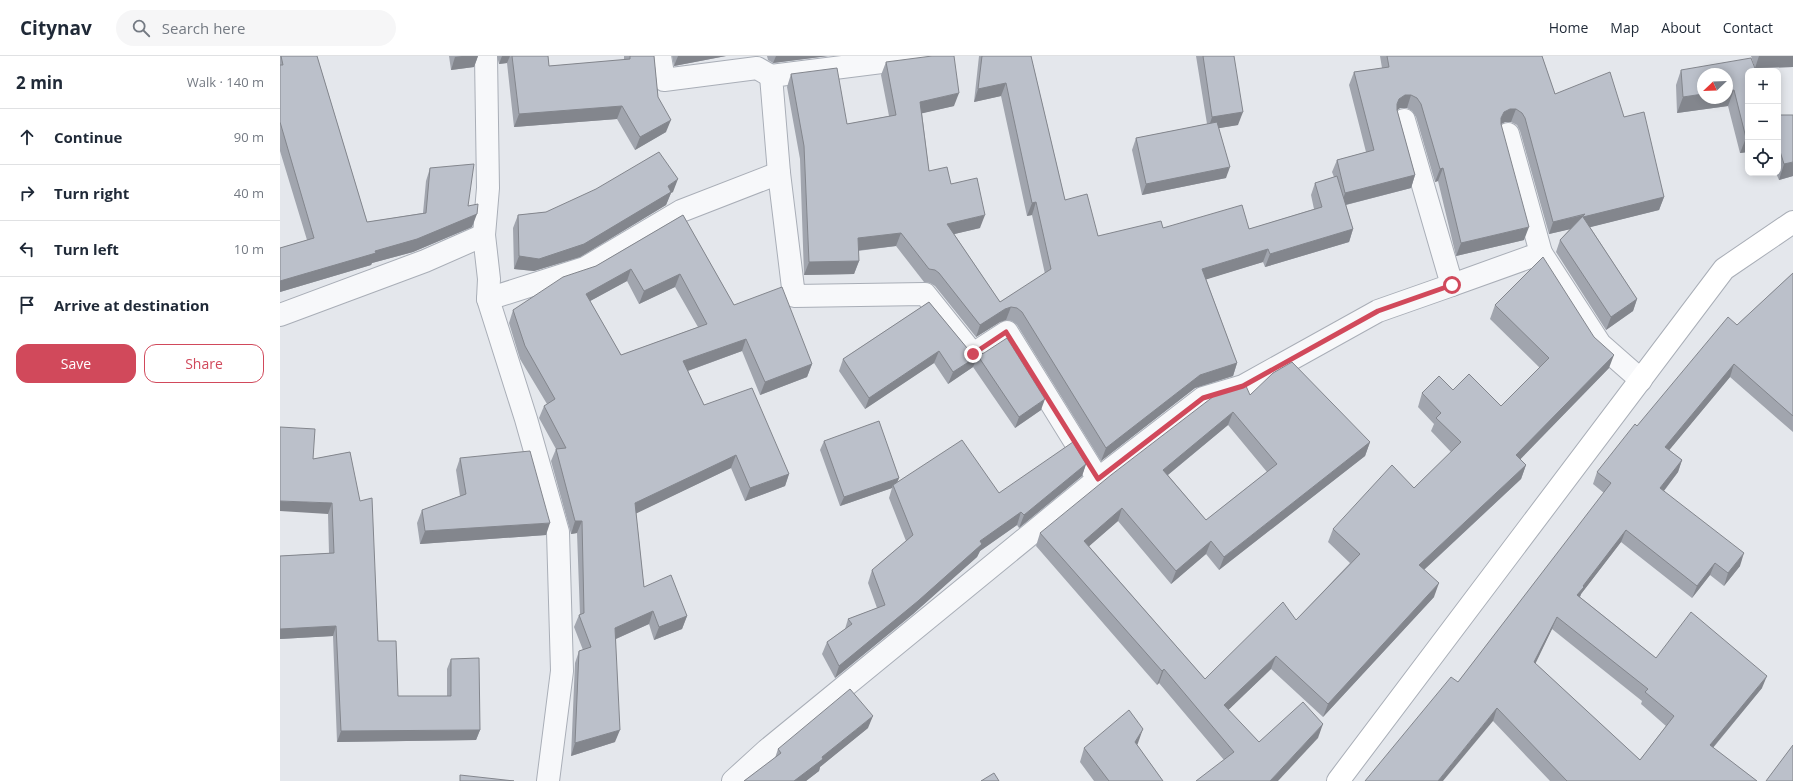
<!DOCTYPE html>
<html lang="en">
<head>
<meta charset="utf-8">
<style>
  body { margin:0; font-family:"Open Sans",sans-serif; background:#f6f6f7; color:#1f2937 }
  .controls { position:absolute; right:12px; top:12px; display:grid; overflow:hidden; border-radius:8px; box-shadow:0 2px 10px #0003 }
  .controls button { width:36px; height:36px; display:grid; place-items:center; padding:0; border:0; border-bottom:1px solid #e0e1e3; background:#fff; color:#1f2937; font:20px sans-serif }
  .compass { position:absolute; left:1417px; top:12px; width:36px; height:36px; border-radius:50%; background:#fff; box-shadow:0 2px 10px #0003; rotate:247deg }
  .stop { position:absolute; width:12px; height:12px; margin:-9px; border:3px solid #d1495b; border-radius:50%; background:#fff }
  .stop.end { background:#d1495b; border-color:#fff; box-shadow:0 1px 4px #0008 }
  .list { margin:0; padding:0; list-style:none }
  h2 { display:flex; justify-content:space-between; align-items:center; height:52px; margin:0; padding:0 16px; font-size:17px }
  h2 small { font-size:13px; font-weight:400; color:#747a83 }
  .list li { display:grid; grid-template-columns:26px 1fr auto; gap:12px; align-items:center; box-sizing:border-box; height:56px; padding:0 16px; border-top:1px solid #e0e1e3 }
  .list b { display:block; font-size:15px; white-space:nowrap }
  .list em { font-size:13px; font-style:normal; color:#747a83 }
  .actions { display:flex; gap:8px; padding:12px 16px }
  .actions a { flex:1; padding:9px 0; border:1px solid #d1495b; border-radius:12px; text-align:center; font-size:14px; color:#d1495b }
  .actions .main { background:#d1495b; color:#fff }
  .icon { flex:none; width:22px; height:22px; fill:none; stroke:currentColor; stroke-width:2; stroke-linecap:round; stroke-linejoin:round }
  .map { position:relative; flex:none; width:1513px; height:725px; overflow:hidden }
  header { display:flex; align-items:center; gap:24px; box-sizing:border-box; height:56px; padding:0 20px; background:#fff; border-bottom:1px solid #e0e1e3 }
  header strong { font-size:19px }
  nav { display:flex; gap:22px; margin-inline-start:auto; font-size:14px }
  .search { width:280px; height:36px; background:#f6f6f7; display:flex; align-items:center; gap:10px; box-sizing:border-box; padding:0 14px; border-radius:22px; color:#747a83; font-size:15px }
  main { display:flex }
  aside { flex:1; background:#fff }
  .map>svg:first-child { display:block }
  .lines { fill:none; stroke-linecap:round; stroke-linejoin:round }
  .minor-casing { stroke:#a9aeb7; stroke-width:24 }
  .secondary-casing { stroke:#a9aeb7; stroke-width:24 }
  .minor { stroke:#f7f8fa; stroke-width:22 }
  .secondary { stroke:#fff; stroke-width:22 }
  .wall { fill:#a1a5ae; fill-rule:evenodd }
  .shaded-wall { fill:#83868d }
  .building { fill:#bbc0ca; stroke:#83868d; fill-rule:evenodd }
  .route { stroke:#d1495b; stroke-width:5 }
</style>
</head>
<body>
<header>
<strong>Citynav</strong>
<div class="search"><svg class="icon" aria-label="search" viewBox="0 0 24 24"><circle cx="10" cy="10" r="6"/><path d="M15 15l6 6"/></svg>Search here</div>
<nav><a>Home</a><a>Map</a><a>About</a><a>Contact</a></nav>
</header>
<main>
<aside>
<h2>2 min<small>Walk · 140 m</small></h2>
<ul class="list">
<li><svg class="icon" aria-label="ahead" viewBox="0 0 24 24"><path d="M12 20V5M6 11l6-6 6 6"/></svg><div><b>Continue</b></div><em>90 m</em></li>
<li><svg class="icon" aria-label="right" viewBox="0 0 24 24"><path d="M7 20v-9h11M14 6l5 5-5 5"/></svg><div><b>Turn right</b></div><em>40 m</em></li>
<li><svg class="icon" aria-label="left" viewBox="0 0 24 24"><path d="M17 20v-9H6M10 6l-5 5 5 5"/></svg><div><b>Turn left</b></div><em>10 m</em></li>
<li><svg class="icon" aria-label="arrive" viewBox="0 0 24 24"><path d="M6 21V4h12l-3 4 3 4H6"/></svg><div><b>Arrive at destination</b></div></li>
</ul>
<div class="actions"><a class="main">Save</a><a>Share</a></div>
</aside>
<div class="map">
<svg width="1513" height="725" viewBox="0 0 1513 725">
  <rect width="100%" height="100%" fill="#e4e7ec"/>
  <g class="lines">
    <g class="minor-casing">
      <g id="minor">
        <path d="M206,0l2,132 -4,47 5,44 -1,20 38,120 32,113 4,139 -14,110"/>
        <path d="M380,0l4,24 93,-12 14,8"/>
        <path d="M1261,197l59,91 41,36"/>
        <path d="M1172,229l89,-32 -33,-119"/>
        <path d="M208,243l97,-31 96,-57 98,-38"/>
        <path d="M0,259l145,-54 59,-26"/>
        <path d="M818,423l105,-81 40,-12 135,-75 74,-26 -48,-165"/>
        <path d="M453,725l34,-31 331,-271 -91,-147 -34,22 -48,-60 -131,2 -15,-123 -8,-97 158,-20"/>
      </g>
    </g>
    <g class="secondary-casing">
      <path id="secondary" d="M1058,725l386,-512 69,-47"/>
    </g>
    <use href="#minor" class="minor"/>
    <use href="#secondary" class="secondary"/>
  </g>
  <g class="wall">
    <path d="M0,0h37l50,166 56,-9 3,-32 4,-13 38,38 4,21 -59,25 -41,11 -1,2 -91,27v-44l27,-8 -27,-89z"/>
    <path d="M169,0h29l-4,11 -23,3z"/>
    <path d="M217,0h51l1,10 75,-6v-4h30l4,41 8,35 -31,18 -18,-31 -103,8 -7,-64 -8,1z"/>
    <path d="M392,0h54l-52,10z"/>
    <path d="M487,0h61l-55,7 -5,-3z"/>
    <path d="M699,0h52l34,144 33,36 65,-8 86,1 65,-20 -3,-14 4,-12 19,-6 -2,-5 5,-12 29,-8 -17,-67 5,-13 28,-4 -2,-12h162l13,38 69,23 40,80 -5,13 -69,17 47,72 -4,12 -27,19 -50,-78 4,-12 10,-11 -21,5 -29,-103 -3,-6 -6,-3h-6l-4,2 23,116 -68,16 -18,-75 -3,1 -19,-65 -4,-6 -5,-3h-7l-3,2 18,65 -4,13 -65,17 7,24 -4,13 -84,25 -2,-5 -57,17 31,84 -4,13 -38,12 -94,73 -84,-136 -5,-4 -6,-1 -6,2 -24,15 -41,-51 -5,-3 -6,-1 -28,-36 -38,5 1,10 -5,13 -50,1 -4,-116 -13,-72 4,-13 56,50 42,-8 -8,-41 5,-13 68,44 -32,7 7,58 22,13 29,44 -26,6 46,68 45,-28 -13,-59 -5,1 -26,-120 -27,6z"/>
    <path d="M916,0h38l4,69 -19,3 7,50 -84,17 -10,-45 4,-12 71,-14z"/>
    <path d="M1471,0h42v11l-38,1z"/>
    <path d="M1401,14l67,1v81l-8,1 -12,-47 -51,7 -1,-28z"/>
    <path d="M1498,59l15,61 -14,4 -3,-7h2z"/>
    <path d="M393,136l-2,1 -5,12 -86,52 -46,14 -20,-2 -1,-41 5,-13 28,-3z"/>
    <path d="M403,159l51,90 78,59 -5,13 -47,18 -18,-44 -54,20 16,34 85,69 -4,12 -40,15 -14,-33 -95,45 8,74 43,29 -5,13 -28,11 -5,-16 -33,15 -1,103 -44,14 4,-93 4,-12 4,-1 -9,-23 5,-12h1l-3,-82 -6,1 -20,-73 5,-12 -17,-31 5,-12 3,-2 -27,-45 -11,-36 4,-13 83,-44zM347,225l12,23 36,-17 23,40 -77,28 -31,-54z"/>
    <path d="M1513,217v159l-63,-55 -61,73 13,10 -4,12 -14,19 76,75 -16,20 -14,-11 -18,23 -71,-56 -40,52 -1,3 76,61 106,30 -49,60 44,33h-207l-57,-60 -35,-39 146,-189 -11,-9 4,-12 40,-46 100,-101zM1272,573l90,72 -1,3 25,22 -26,34 -105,-97z"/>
    <path d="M649,246l43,52 6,1 63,55 -26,18 -42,-61 -25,17 -14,-21 -69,46 -26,-38 4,-12z"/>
    <path d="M1215,249l114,63 -89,91 6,6 -5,14 -97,91 10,27 -111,120 -52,-48 -43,41 31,32 59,-4 -94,22 -65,-77 -2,2 -121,-139 4,-13 210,-138 120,47 -5,14 -146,114 -13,-16 -35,30 -53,-63 -29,25 116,133 91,-59 54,-57 -22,-21 5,-13 81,-41 37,-36 -20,-21 3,-7 -16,-17 4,-14 31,-3 48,16 39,-38 -50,-49zM948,369l39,47 -61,48 -38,-45z"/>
    <path d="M544,385l75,37 -2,5 102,10 87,-29 -4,12 -63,52 -2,-3 -37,26 -3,6 -64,57 -78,64 -13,-24 5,-12 18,-13 3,-10 29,-11 -9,-25 4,-13 34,-29 -17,-43 3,-10 -52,18 -20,-56z"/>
    <path d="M70,396l28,189 20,55h49v-27l4,-10 29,71 -4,10 -139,2 -4,-106 -53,3v-83l49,-3 -1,-39 -15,-55z"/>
    <path d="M180,402l86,77 -126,9 -3,-21 5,-13 38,-14 -4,-26z"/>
    <path d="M588,672l-48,39 -1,4 -13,10h-62l31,-23 3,-9z"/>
    <path d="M858,687l-1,2 26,36h-69l-14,-19 4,-14z"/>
  </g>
  <g class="shaded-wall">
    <path d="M182,0h16l-4,11 -23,3 4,-13z"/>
    <path d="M222,0h8l-3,7 -8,1z"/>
    <path d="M398,0h48l-52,10z"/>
    <path d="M496,0h52l-55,7z"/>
    <path d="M1479,0h34v11l-38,1z"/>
    <path d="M726,27l-5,13 -27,6 4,-13z"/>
    <path d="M1454,34l-6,16 -51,7 6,-16 20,-3v4h24v-7z"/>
    <path d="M679,37l-5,13 -39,9 5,-13z"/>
    <path d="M1125,39h6l-4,13h-7l-5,4 2,-8 2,-5z"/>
    <path d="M342,50l-5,13 -103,8 5,-13z"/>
    <path d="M1230,53h6l-5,13h-6l-6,3 2,-7 3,-6z"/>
    <path d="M963,56l-5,13 -30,5 4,-13z"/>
    <path d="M391,64l-5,12 -31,18 5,-13z"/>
    <path d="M1468,81v15l-8,1 6,-15z"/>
    <path d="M1513,106v14l-14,4 5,-16z"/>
    <path d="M950,111l-4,11 -84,17 4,-11z"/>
    <path d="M1163,112l-5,13 -3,1 5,-13z"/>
    <path d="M1135,119l-4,13 -70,18 4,-13z"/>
    <path d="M398,123l-5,13 -2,1 -5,12 -86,52 -46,14 -20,-2 5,-13 149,-70z"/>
    <path d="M1384,141l-5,13 -80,20 1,-3 -31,7 4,-12z"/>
    <path d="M756,146l-4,13 -5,1 5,-13z"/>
    <path d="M197,158l-5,13 -59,25 -41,11 -1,2 -91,27v-11l95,-30z"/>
    <path d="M705,159l-5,13 -38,9 5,-13z"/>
    <path d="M1249,171l-5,13 -68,16 5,-13z"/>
    <path d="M1073,173l-4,13 -84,25 5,-13z"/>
    <path d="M621,177l-5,13 -43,5 5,-13z"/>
    <path d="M988,193l-5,13 -65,20 4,-13z"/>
    <path d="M579,205l-5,13 -50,1 5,-13z"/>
    <path d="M351,213l-4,12 -46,25 5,-12z"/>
    <path d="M400,218l-5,13 -36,17 5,-13z"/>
    <path d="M1357,243l-4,12 -27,19 5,-13z"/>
    <path d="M731,251l-5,13 -6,2 -24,15 4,-12 25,-16z"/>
    <path d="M466,283l-4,12 -63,23 4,-13z"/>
    <path d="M659,295l-5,12 -69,46 4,-11z"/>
    <path d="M1334,299l-5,13 -98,101 5,-14z"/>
    <path d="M698,300l-5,11 -25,17 5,-12z"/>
    <path d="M957,307l-4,13 -38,12 -94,73 5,-13 94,-73z"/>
    <path d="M532,308l-5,13 -47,18 5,-13z"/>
    <path d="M1454,308l-4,13 -69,83 4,-13z"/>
    <path d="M765,343l-4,11 -26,18 4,-11z"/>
    <path d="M953,356l-5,13 -70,58 5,-13z"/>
    <path d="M1090,386l-5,14 -146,114 5,-13z"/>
    <path d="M456,399l-5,13 -100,48 4,-13z"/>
    <path d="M1402,404l-4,12 -22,29 4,-13z"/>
    <path d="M806,408l-4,12 -63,52 5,-13z"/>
    <path d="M1246,409l-5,14 -107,100 5,-14z"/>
    <path d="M509,418l-4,12 -40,15 5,-13z"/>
    <path d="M619,422l-4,9 -2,-2 -1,3 -52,18 4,-9z"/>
    <path d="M0,445l52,2 -4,11 -48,-3z"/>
    <path d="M842,452l-4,13 -39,34 5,-14z"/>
    <path d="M741,456l-4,13 -37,26 -3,6 -64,57 -78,64 4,-12 141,-125z"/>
    <path d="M295,465h7l-5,12 -6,1z"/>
    <path d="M270,467l-4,12 -126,9 5,-13z"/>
    <path d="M1346,474l-5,12 -40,52 -2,5 -2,-4 6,-9z"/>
    <path d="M931,485l-5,13 -35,30 5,-13z"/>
    <path d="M1464,497l-4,13 -16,20 4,-13z"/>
    <path d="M1435,507l-5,12 -18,23 5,-12z"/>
    <path d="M1159,527l-5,14 -111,120 5,-13z"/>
    <path d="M373,555l-4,13 -38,17 4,-13z"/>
    <path d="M407,560l-5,13 -28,11 5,-13z"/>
    <path d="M1277,561l-5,12 -22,46 4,-13z"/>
    <path d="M56,570l-3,10 -53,3v-10z"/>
    <path d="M996,600l-5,13 -52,50 5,-14z"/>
    <path d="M884,613l-5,14 -2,2 5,-14z"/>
    <path d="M1487,620l-5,12 -57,69 5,-12z"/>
    <path d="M1217,652l-4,13 -50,60h-5z"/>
    <path d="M593,660l-5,12 -48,39 -1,4 -13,10h-12l28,-24z"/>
    <path d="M1043,668l-5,14 -40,43h-8z"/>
    <path d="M863,673l-5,14 -8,13 5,-14z"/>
    <path d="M200,674l-4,10 -139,2 4,-11z"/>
    <path d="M340,674l-5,12 -44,14 4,-13z"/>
  </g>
  <g class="building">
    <path d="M1,0h36l50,166 59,-9 4,-45 44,-4 -6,42 10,-2 -1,10 -60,25 -42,12 1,2 -96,28v-33l34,-10 -34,-116v-57h3z"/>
    <path d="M232,0h36l1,10 81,-7v-3h24l4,41 13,23 -31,17 -18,-31 -103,8z"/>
    <path d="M652,0h22l5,37 -39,9 9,69 18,-4 4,17 26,-6 8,37 -38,9 53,78 51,-33 -15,-67 -4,1 -26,-120 -28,6 4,-33h49l34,144 22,-6 11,42 63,-15 2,7 79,-23 7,24 73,-22 -7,-24 22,-7 16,53 -83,25 -2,-5 -66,20 35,94 -37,12 -94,73 -84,-136 -5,-4 -6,-1 -6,2 -25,16 -41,-52 -4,-3 -6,-1 -28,-36 -43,5 1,23 -50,1 -5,-116 -13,-72 46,-6 10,56 49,-9 -10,-53z"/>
    <path d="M923,0h31l9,56 -31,5z"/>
    <path d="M1107,0h155l13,38 55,-22 14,45 20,-5 20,85 -81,20 54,82 -26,18 -51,-77 25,-26 -32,8 -28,-104 -3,-5 -6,-4h-6l-6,3 -3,6v6l28,103 -68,16 -18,-75 -3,1 -19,-65 -4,-6 -6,-3h-6l-6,4 -2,5v6l18,65 -70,18 -8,-33 37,-10 -20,-78 35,-5z"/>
    <path d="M1471,2l5,13h-8v66l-2,1 -12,-48 -7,1v-17h-24v20l-20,3 -2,-27z"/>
    <path d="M1498,59h15v47l-9,2 -6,-19z"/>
    <path d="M937,66l13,45 -84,17 -10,-46z"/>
    <path d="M379,96l19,27 -10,7 3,6 -87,52 -45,15 -20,-3 -1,-41 28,-3 50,-23z"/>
    <path d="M403,159l51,90 48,-18 30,77 -47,18 -19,-43 -63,22 21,44 48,-17 37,86 -39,14 -14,-33 -101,48 9,84 27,-12 16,41 -28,11 -6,-16 -38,17 5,102 -45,13 4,-92 12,-4 -12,-32 5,-2 -2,-92h-7l-19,-72 10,-1 -22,-42 11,-7 -30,-53 -12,-36 50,-33 33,-11zM351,213l13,22 36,-17 27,50 -86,31 -35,-61z"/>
    <path d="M1263,201l51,80 20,18 -98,100 10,10 -107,100 20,18 -111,121 -52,-48 -52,49 35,37 44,-40 20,22 -53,57h-74l38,-29 -70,-83 -2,2 -122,-138 71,-58 103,-79 32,-10 4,9 23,-22 19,-11 78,80 -146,115 -13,-16 -35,30 -54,-63 -38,33 121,138 78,-77 13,18 64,-66 -27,-25 59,-64 22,23 47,-46 -25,-24 5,-5 -19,-20 17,-17 14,14 16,-16 32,32 48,-48 -54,-53zM953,356l44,52 -71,56 -43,-50z"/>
    <path d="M1513,217v143l-59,-52 -69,83 17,13 -22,28 84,65 -16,20 -13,-10 -18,23 -71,-56 -43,56 1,1 -7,8 79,63 35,-46 76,64 -57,69 47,36h-190l-70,-73 -59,73h-73l86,-104 7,5 153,-199 -14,-11 38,-48 2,2 91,-109 9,8zM1277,561l91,72 -3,3 29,24 -34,44 -106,-98z"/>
    <path d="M649,246l43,52 6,1 6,-2 23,-15 38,61 -26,18 -41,-61 -25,16 -14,-21 -70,47 -26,-39z"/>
    <path d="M599,365l20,57 -55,19 -20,-56z"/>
    <path d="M0,371l35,2 -2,30 37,-7 10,49 12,-3 6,143h18l2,55h53v-37l28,-1 1,72 -139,1 -5,-105 -56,3v-73l54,-3 -2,-50 -52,-2z"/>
    <path d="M682,384l37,53 74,-51 13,22 -62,51 -3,-3 -41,29 2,3 -64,57 -79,65 -12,-24 25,-18 -4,-5 37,-14 -13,-35 41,-35 -20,-50z"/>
    <path d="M250,395l20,72 -125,8 -3,-21 44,-16 -6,-36z"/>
    <path d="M570,633l23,27 -51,41 1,2 -29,22h-50l37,-28 -3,-4z"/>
    <path d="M849,654l14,19 -8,13 28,39h-54l-25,-33z"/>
    <path d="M1513,689v36h-27z"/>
    <path d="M714,717l5,8h-18z"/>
    <path d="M180,719l54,6h-54z"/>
  </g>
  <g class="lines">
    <path class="route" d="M693,298l33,-22 92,147 105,-81 40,-12 135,-75 74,-26"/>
  </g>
</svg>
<div class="controls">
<button>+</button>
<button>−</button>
<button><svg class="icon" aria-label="locate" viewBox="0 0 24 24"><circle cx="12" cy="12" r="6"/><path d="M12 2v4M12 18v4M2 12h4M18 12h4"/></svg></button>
</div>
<svg class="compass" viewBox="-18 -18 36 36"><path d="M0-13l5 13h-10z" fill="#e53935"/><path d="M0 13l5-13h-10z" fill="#747a83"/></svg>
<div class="stop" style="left:1172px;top:229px"></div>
<div class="stop end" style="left:693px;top:298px"></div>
</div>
</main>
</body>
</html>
